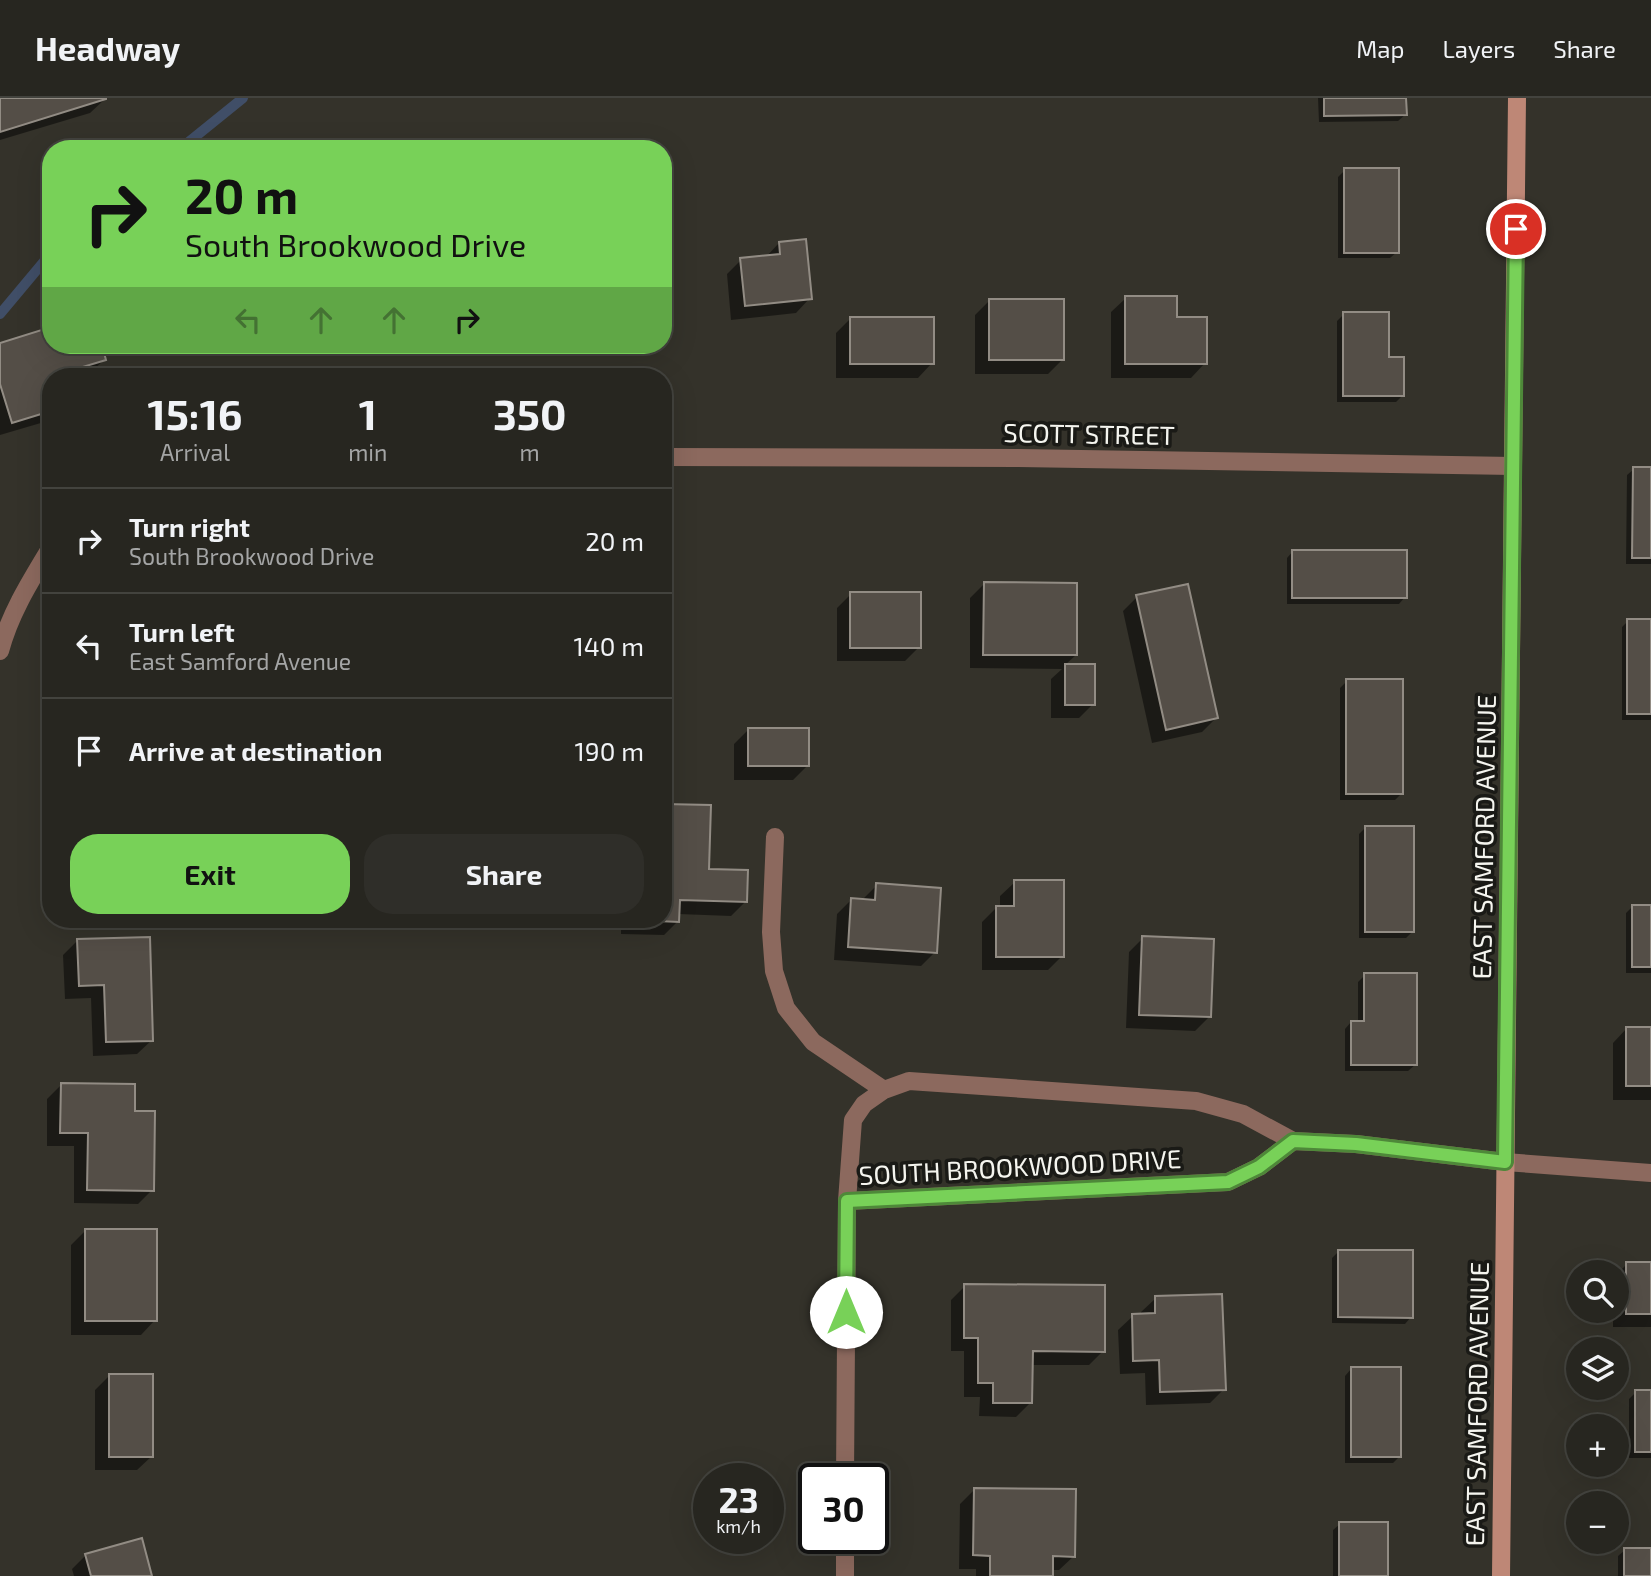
<!DOCTYPE html>
<html lang="en">
<head>
<meta charset="utf-8">
<style>
	body { margin:0; font-family:"Exo 2",sans-serif; background:#2f2e29; color:#f1f3f6; height:100vh; display:flex; flex-direction:column; font-size:26px; white-space:nowrap }
	* { box-sizing:border-box; margin:0 }
	p { font-size:23px; color:#a4a5a5 }
	.icon { flex:none; width:38px; height:38px; fill:none; stroke:currentColor; stroke-width:2; stroke-linecap:round; stroke-linejoin:round }
	.map { position:relative; flex:1; overflow:hidden }
	.sheet { position:absolute; left:42px; top:270px; width:630px; height:560px; display:flex; flex-direction:column; background:#272620; border-radius:28px; box-shadow:0 7px 28px #0002,0 0 0 2px #43433e }
	.sheet>* { flex:none }
	.guide { position:absolute; left:42px; top:42px; width:630px; height:214px; border-radius:28px; box-shadow:0 7px 28px #0002,0 0 0 2px #43433e; background:#78d158; color:#111; overflow:hidden }
	.fabs { position:absolute; left:1566px; top:1162px; display:grid; gap:14px }
	.fabs a { display:grid; place-items:center; width:63px; height:63px; border-radius:50%; background:#272620; box-shadow:0 7px 28px #0002,0 0 0 2px #43433e; font-size:35px }
	.speed { position:absolute; left:693px; top:1365px; display:flex; gap:14px; font-size:35px; font-weight:700; text-align:center }
	.speed>* { display:grid; place-content:center; width:91px; height:91px; border-radius:50%; background:#272620; box-shadow:0 7px 28px #0002,0 0 0 2px #43433e; line-height:1 }
	.speed small { font-size:18px; font-weight:400 }
	.speed .limit { border:4px solid #111; border-radius:10px; background:#fff; color:#111 }
	.pin { position:absolute; display:grid; place-items:center; width:60px; height:60px; color:#fff; margin:-30px; border:4px solid #fff; border-radius:50%; box-shadow:0 2px 7px #0007 }
	.me { position:absolute; width:77px; margin:-38px; rotate:0deg; stroke-linejoin:round; filter:drop-shadow(0 0 5px #0008) }
	.turn { display:flex; align-items:center; gap:24px; height:147px; padding:0 28px; font-size:32px }
	.turn .icon { width:91px; height:91px; stroke-width:2.5 }
	.turn b { display:block; font-size:49px; line-height:60px }
	.lanes { display:flex; align-items:center; height:66px; padding:0 28px; background:#0003; justify-content:center; gap:35px; direction:ltr }
	.lanes .off { opacity:.35 }
	.eta { display:flex; justify-content:space-evenly; align-items:center; height:119px; text-align:center }
	.eta b { font-size:42px; font-weight:700; line-height:49px }
	.button { display:flex; gap:14px; margin-top:auto; padding:14px 28px }
	.button a { flex:1; height:80px; border-radius:28px; background:#78d158; color:#111; font-size:28px; font-weight:700; line-height:80px; text-align:center }
	.button a+a { background:#2f2e29; color:#f1f3f6 }
	ul { padding:0; list-style:none }
	li { display:flex; align-items:center; gap:21px; height:105px; padding:0 28px; border-top:2px solid #43433e }
	li div { flex:1 }
	li b { display:block; font-size:26px }
	li em { font-style:normal }
	header { display:flex; align-items:center; gap:42px; box-sizing:border-box; height:98px; padding:0 35px; background:#272620; border-bottom:2px solid #43433e }
	header strong { font-size:33px }
	nav { display:flex; gap:38px; margin-inline-start:auto; font-size:24px }
	.map>svg:first-child { display:block }
</style>
</head>
<body>
<header>
<strong>Headway</strong>
<nav><a>Map</a><a>Layers</a><a>Share</a></nav>
</header>
<div class="map">
<svg width="1651" height="1478" viewBox="0 0 1651 1478">
	<rect width="100%" height="100%" fill="#34322a"/>
	<path fill="#0007" d="M0 0H104L105 1 90 15 0 42Z
		M1318 0H1405V17L1398 23 1319 24Z
		M1345 72 1397 154 1390 160H1338V79Z
		M779 145 810 200 796 215 731 222 727 176 741 162 765 160Z
		M1126 200 1175 221 1205 265 1191 280H1111V214Z
		M990 202 1062 262 1048 276H975V217Z
		M1344 216 1387 261 1403 297 1396 304H1337V223Z
		M850 221 932 265 918 280H836V235Z
		M0 246 100 247 105 261 90 275 81 278H51V322L0 337Z
		M1634 371H1651V466H1626L1627 377Z
		M1293 453 1405 499 1399 506H1287V460Z
		M984 486 1076 557 1065 567 1093 606 1079 620H1051V581L1062 571 970 570V500Z
		M851 496 919 549 905 563H837V510Z
		M1137 499 1216 620 1202 634 1152 645 1123 513Z
		M1628 523H1651V622H1622V529Z
		M1347 583 1402 695 1395 702H1340V590Z
		M748 632 807 668 793 682H734V646Z
		M665 707 707 772 745 804 731 818 678 816V823L664 837 621 836V821H663Z
		M1366 729 1412 834 1406 840H1359V736Z
		M1015 784 1062 858 1048 872H982V824L997 809H1000V798Z
		M877 787 935 854 921 868 834 862 837 816 851 802 863 801Z
		M1633 808H1651V875H1626V815Z
		M1143 840 1210 918 1195 933 1126 930 1129 854Z
		M77 843 152 942 137 956 93 958 91 900 65 901 63 857Z
		M1365 877 1415 967 1408 973H1345V931L1351 924H1358V884Z
		M1627 930H1651V1002H1613V945Z
		M61 987 134 1015 152 1092 138 1106 74 1105V1048H47V1001Z
		M85 1133 155 1222 141 1237H71V1147Z
		M1339 1153 1411 1219 1405 1226 1332 1225V1160Z
		M1627 1166H1651V1229H1613V1213H1617V1176Z
		M965 1188 1103 1253 1089 1267H1031L1030 1305 1016 1319 979 1318 980 1299H964V1253H951V1202Z
		M1156 1200 1224 1291 1210 1305 1146 1307 1145 1275 1120 1276 1118 1232 1133 1218 1141 1217V1214Z
		M1351 1271 1400 1358 1393 1365H1345V1278Z
		M109 1278 152 1358 137 1372H95V1292Z
		M1636 1294H1651V1360H1629V1301Z
		M975 1391 1074 1458 1059 1472H1051V1478H976V1471H959L960 1406Z
		M1340 1426 1386 1478H1333V1432Z
		M1625 1452H1651V1478H1618V1458Z
		M86 1457 151 1478H74L72 1471Z"/>
	<g fill="none" stroke-linecap="round" stroke-linejoin="round">
		<path stroke="#404e67" stroke-width="10" d="M180 51 243 0
			M0 216 51 155"/>
	</g>
	<path fill="#544e47" stroke="#928c84" stroke-width="2" d="M0 0H106V1L0 34Z
		M1324 0H1406L1407 17 1324 18Z
		M1344 70H1399V155H1344Z
		M806 141 812 201 745 208 740 160 780 156 779 144Z
		M663 152H671V218H663Z
		M1125 198H1177V219H1207V266H1125Z
		M989 201H1064V262H989Z
		M1343 214H1389V259H1404V298H1343Z
		M850 219H934V266H850Z
		M51 229V247H102L106 262 59 276 60 278H51V313L12 325 0 286V245Z
		M1633 369H1651V460H1632Z
		M1292 452H1407V500H1292Z
		M984 484 1077 485V557H983Z
		M1188 486 1218 620 1166 632 1136 497Z
		M850 494H921V550H850Z
		M1627 521H1651V616H1627Z
		M1065 566H1095V607H1065Z
		M1346 581H1403V696H1346Z
		M748 630H809V668H748Z
		M664 706 711 707 709 771 748 772 747 804 680 802 679 824 634 822 663 821Z
		M1365 728H1414V834H1365Z
		M1014 782H1064V859H996V808H1014Z
		M876 785 941 790 937 855 848 849 851 800 875 802Z
		M1632 807H1651V869H1632Z
		M1142 838 1214 841 1211 919 1139 917Z
		M150 839 153 943 106 944 104 887 79 888 77 841Z
		M1364 875H1417V967H1351V923H1364Z
		M1626 929H1651V988H1626Z
		M61 985 135 986V1013H155L154 1093 87 1092 88 1035H60Z
		M85 1131H157V1223H85Z
		M1338 1152H1413V1220L1338 1219Z
		M1626 1164H1651V1216H1626Z
		M964 1186 1105 1187V1254L1033 1253 1032 1305H993V1285H978V1240H964Z
		M1222 1196 1226 1292 1160 1294 1159 1262 1133 1263 1132 1216 1155 1215V1198Z
		M1351 1269H1401V1359H1351Z
		M109 1276H153V1359H109Z
		M1635 1292H1651V1354H1635Z
		M974 1390 1076 1391 1075 1459 1053 1458V1478H990V1458L973 1457Z
		M1339 1424H1388V1478H1339Z
		M142 1440 152 1478H91L85 1456Z
		M1624 1450H1651V1478H1624Z"/>
	<g fill="none" stroke-linecap="round" stroke-linejoin="round">
		<path stroke="#8c695e" stroke-width="18" d="M663 359 1018 360 1513 368
			M0 553C10 515 31 482 51 449
			M775 739 771 834 774 873 786 910 813 944 884 992
			M847 1103 1228 1084 1259 1069 1293 1043
			M845 1381 847 1103 853 1022 864 1006 884 992 909 983 1196 1003 1243 1016 1293 1043 1356 1046 1505 1064 1651 1075
			M845 1478V1440"/>
		<path stroke="#be8776" stroke-width="18" d="M1501 1478 1517 0"/>
	</g>
	<g fill="none" stroke-linecap="round" stroke-linejoin="round">
		<defs>
			<path id="route" d="M846 1214 847 1103 1228 1084 1259 1069 1293 1043 1356 1046 1505 1064 1516 131"/>
		</defs>
		<use href="#route" stroke="#4e8839" stroke-width="18"/>
		<use href="#route" stroke="#78d158" stroke-width="12"/>
	</g>
	<g text-anchor="middle" dominant-baseline="central" stroke-width="7" stroke-linejoin="round" paint-order="stroke">
		<g font-size="26" fill="#f5f5ef" stroke="#1a1a16">
			<text transform="translate(1089 335) rotate(1)">SCOTT STREET</text>
			<text transform="translate(1483 739) rotate(-89)">EAST SAMFORD AVENUE</text>
			<text transform="translate(1020 1068) rotate(-3)">SOUTH BROOKWOOD DRIVE</text>
			<text transform="translate(1476 1306) rotate(-89)">EAST SAMFORD AVENUE</text>
		</g>
	</g>
</svg>
<div class="fabs">
<a><svg class="icon" aria-label="search" viewBox="0 0 24 24"><circle cx="10" cy="10" r="6"/><path d="M15 15l6 6"/></svg></a>
<a><svg class="icon" aria-label="layers" viewBox="0 0 24 24"><path d="M12 4l9 5-9 5-9-5zM3 14l9 5 9-5"/></svg></a>
<a>+</a>
<a>−</a>
</div>
<div class="speed"><div>23<small>km/h</small></div><div class="limit">30</div></div>
<div class="pin" style="left:1516px;top:131px;background:#d93025"><svg class="icon" aria-label="arrive" viewBox="0 0 24 24"><path d="M6 21V4h12l-3 4 3 4H6"/></svg></div>
<svg class="me" style="left:846px;top:1214px" viewBox="-20 -20 40 40"><circle r="19" fill="#fff"/><path d="M0-13L10 11 0 6-10 11z" fill="#78d158"/></svg>
<div class="guide">
<div class="turn"><svg class="icon" aria-label="right" viewBox="0 0 24 24"><path d="M7 20v-9h11M14 6l5 5-5 5"/></svg><div><b>20 m</b>South Brookwood Drive</div></div>
<div class="lanes"><svg class="icon off" aria-label="left" viewBox="0 0 24 24"><path d="M17 20v-9H6M10 6l-5 5 5 5"/></svg><svg class="icon off" aria-label="ahead" viewBox="0 0 24 24"><path d="M12 20V5M6 11l6-6 6 6"/></svg><svg class="icon off" aria-label="ahead" viewBox="0 0 24 24"><path d="M12 20V5M6 11l6-6 6 6"/></svg><svg class="icon" aria-label="right" viewBox="0 0 24 24"><path d="M7 20v-9h11M14 6l5 5-5 5"/></svg></div>
</div>
<section class="sheet">
<div class="eta">
<div><b>15:16</b><p>Arrival</p></div>
<div><b>1</b><p>min</p></div>
<div><b>350</b><p>m</p></div>
</div>
<ul>
<li><svg class="icon" aria-label="right" viewBox="0 0 24 24"><path d="M7 20v-9h11M14 6l5 5-5 5"/></svg><div><b>Turn right</b><p>South Brookwood Drive</p></div><em>20 m</em></li>
<li><svg class="icon" aria-label="left" viewBox="0 0 24 24"><path d="M17 20v-9H6M10 6l-5 5 5 5"/></svg><div><b>Turn left</b><p>East Samford Avenue</p></div><em>140 m</em></li>
<li><svg class="icon" aria-label="arrive" viewBox="0 0 24 24"><path d="M6 21V4h12l-3 4 3 4H6"/></svg><div><b>Arrive at destination</b></div><em>190 m</em></li>
</ul>
<div class="button"><a>Exit</a><a>Share</a></div>
</section>
</div>
</body>
</html>
